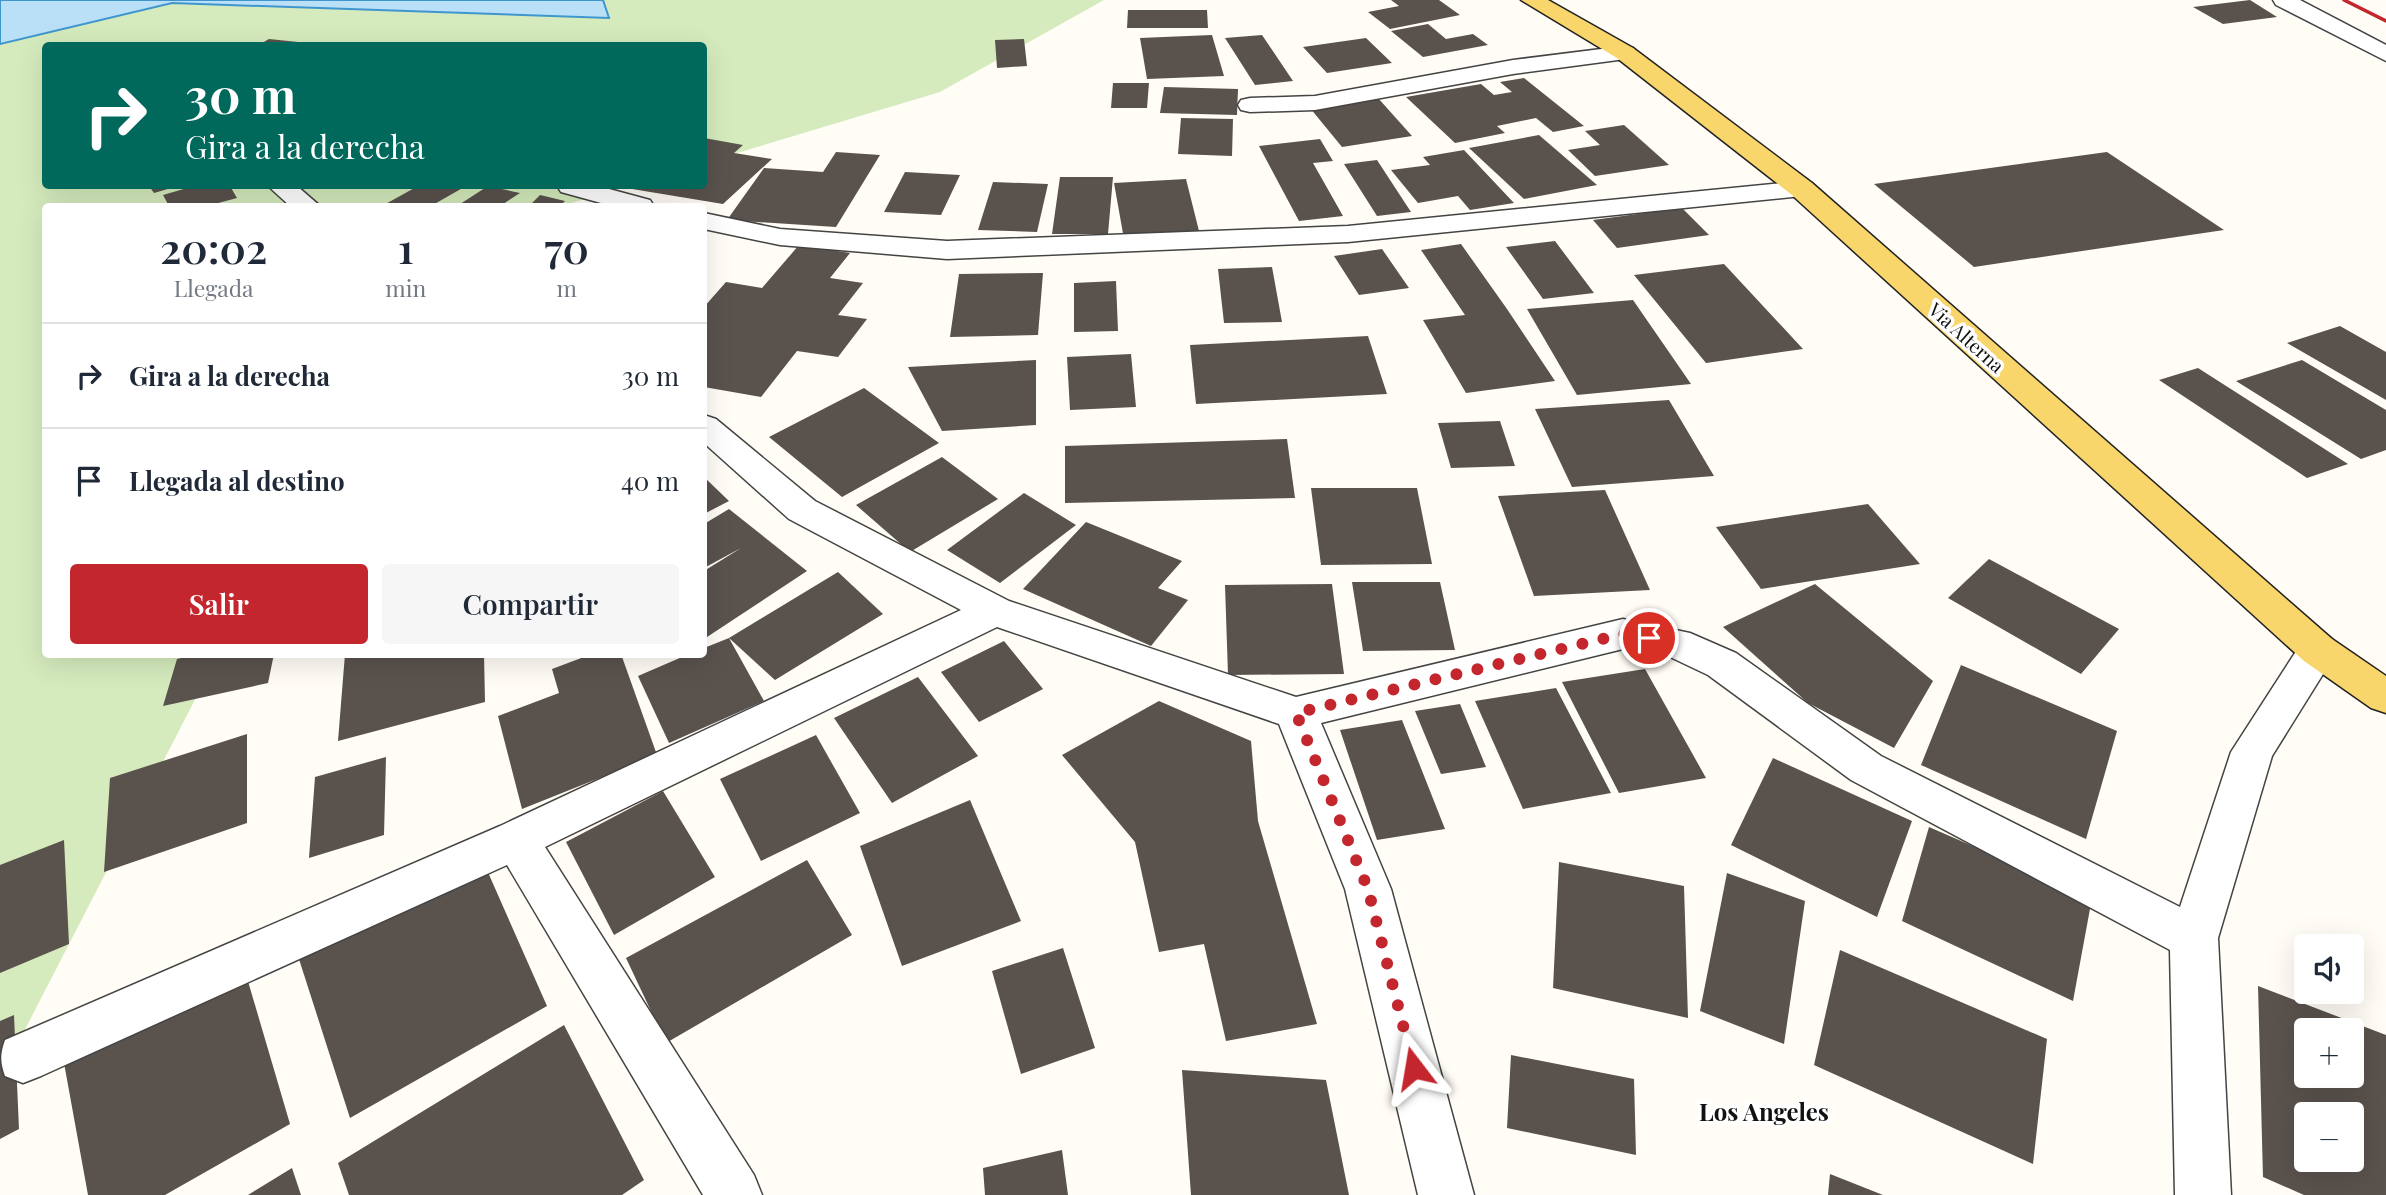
<!DOCTYPE html>
<html lang="es">
<head>
<meta charset="utf-8">
<style>
	body { margin:0; font-family:"Playfair Display",serif; background:#f6f6f7; color:#1f2937; height:100vh; display:flex; flex-direction:column; font-size:26px; white-space:nowrap }
	* { box-sizing:border-box; margin:0 }
	p { font-size:23px; color:#747a83 }
	.icon { flex:none; width:38px; height:38px; fill:none; stroke:currentColor; stroke-width:2; stroke-linecap:round; stroke-linejoin:round }
	.map { position:relative; flex:1; overflow:hidden }
	.sheet { position:absolute; left:42px; top:203px; width:665px; height:455px; display:flex; flex-direction:column; background:#fff; border-radius:7px; box-shadow:0 7px 28px #0002 }
	.sheet>* { flex:none }
	.top-card { position:absolute; left:42px; top:42px; width:665px; height:147px; border-radius:7px; box-shadow:0 7px 28px #0002; background:#00695c; color:#fff; overflow:hidden }
	.tools { position:absolute; left:2294px; top:934px; display:grid; gap:14px }
	.tools a { display:grid; place-items:center; width:70px; height:70px; border-radius:7px; background:#fff; box-shadow:0 7px 28px #0002; font-size:35px }
	.pin { position:absolute; display:grid; place-items:center; width:60px; height:60px; color:#fff; margin:-30px; border:4px solid #fff; border-radius:50%; box-shadow:0 2px 7px #0007 }
	.me { position:absolute; width:77px; margin:-38px; rotate:346deg; stroke-linejoin:round; filter:drop-shadow(0 0 5px #0008) }
	.turn { display:flex; align-items:center; gap:24px; height:147px; padding:0 28px; font-size:32px }
	.turn .icon { width:91px; height:91px; stroke-width:2.5 }
	.turn b { display:block; font-size:49px; line-height:60px }
	.eta { display:flex; justify-content:space-evenly; align-items:center; height:119px; text-align:center }
	.eta b { font-size:42px; font-weight:600; line-height:49px }
	.action { display:flex; gap:14px; margin-top:auto; padding:14px 28px }
	.action a { flex:1; height:80px; border-radius:7px; background:#c4262e; color:#fff; font-size:28px; font-weight:600; line-height:80px; text-align:center }
	.action a+a { background:#f6f6f7; color:#1f2937 }
	ul { padding:0; list-style:none }
	li { display:flex; align-items:center; gap:21px; height:105px; padding:0 28px; border-top:2px solid #e0e1e3 }
	li div { flex:1 }
	li b { display:block; font-size:26px }
	li em { font-style:normal }
	.map>svg:first-child { display:block }
</style>
</head>
<body>
<div class="map">
<svg width="2386" height="1195" viewBox="0 0 2386 1195">
	<rect width="100%" height="100%" fill="#fffdf5"/>
	<path fill="#d5ebbd" d="M603 0H1104L940 92 704 163V46H46V186H630L561 206H46V654L218 655 0 1078V44L172 3 608 18Z"/>
	<path fill="#b9e0f7" stroke="#3f96cf" stroke-width="2" d="M0 0H603L609 18 172 3 0 44Z"/>
	<path fill="#5a524d" fill-rule="evenodd" d="M1391 0H1439L1460 15 1390 29 1368 12 1399 6Z
		M2250 0 2277 17 2223 24 2193 7Z
		M1128 10H1207L1208 28H1127Z
		M1428 24 1446 39 1473 34 1488 45 1423 57 1391 31Z
		M1212 35 1224 76 1147 79 1140 38Z
		M1262 35 1293 81 1255 85 1225 38Z
		M1366 38 1392 63 1327 73 1303 47Z
		M269 39 298 42 292 46H257Z
		M1024 39 1027 66 997 68 995 40Z
		M1524 78 1584 126 1553 132 1536 118 1497 126 1505 133 1455 143 1406 97 1481 84 1494 95 1512 92 1500 82Z
		M1113 83H1149L1147 108H1111Z
		M1164 87 1238 89 1237 115 1160 113Z
		M1378 98 1412 136 1342 147 1310 108Z
		M1181 118 1233 119 1232 156 1178 154Z
		M1624 125 1669 165 1595 176 1568 150 1600 145 1585 131Z
		M1539 135 1597 185 1524 199 1469 148Z
		M704 138 743 145 734 153 772 159 723 204 620 187 704 186Z
		M1320 139 1333 161 1313 163 1343 216 1299 221 1259 146Z
		M1464 150 1514 203 1470 210 1458 196 1418 203 1391 170 1430 165 1423 157Z
		M836 152 880 155 836 227 727 220 764 168 823 172Z
		M2107 152 2224 230 1974 267 1874 184Z
		M1377 160 1411 212 1377 216 1344 164Z
		M905 172 960 175 941 215 884 212Z
		M1060 177H1113L1108 234H1052Z
		M1186 179 1200 235 1124 239 1114 183Z
		M993 182 1048 184 1037 232 978 230Z
		M149 186H178L154 193Z
		M194 186H230L237 198 207 206H169L163 195Z
		M418 186H466L431 206H382Z
		M488 186 520 193 500 206H457Z
		M540 195 565 201 560 206H529Z
		M1682 208 1709 235 1617 248 1593 220Z
		M1555 241 1594 293 1543 299 1506 247Z
		M1461 244 1507 309 1555 381 1466 393 1423 320 1465 315 1421 250Z
		M799 245 850 253 830 278 863 283 838 315 867 319 838 357 797 351 761 397 704 387V307L726 282 762 288Z
		M1382 249 1409 288 1359 295 1334 256Z
		M1724 264 1803 349 1706 363 1634 275Z
		M1272 267 1282 322 1224 323 1218 269Z
		M1043 273 1038 335 950 337 959 274Z
		M1116 281 1118 331 1074 332V283Z
		M1633 300 1691 384 1577 395 1527 309Z
		M2340 326 2386 352V400L2287 343Z
		M1368 336 1387 394 1196 404 1190 345Z
		M1131 354 1136 407 1070 410 1067 357Z
		M1036 360V425L942 431 908 367Z
		M2302 360 2386 410V450L2361 459 2236 381Z
		M2198 368 2348 464 2307 478 2159 380Z
		M864 388 939 443 842 497 769 437Z
		M1669 400 1714 476 1572 487 1535 409Z
		M1500 421 1515 466 1451 468 1438 423Z
		M1287 439 1295 498 1065 503V446Z
		M942 457 998 499 910 552 856 505Z
		M704 477 729 501 704 514Z
		M1311 488H1417L1432 564 1321 565Z
		M1605 490 1650 590 1534 596 1498 496Z
		M1024 493 1076 525 1000 583 947 550Z
		M1868 504 1920 564 1761 589 1716 527Z
		M729 509 807 571 704 639V571L741 548 704 568V524Z
		M1086 522 1182 561 1158 588 1188 600 1151 646 1023 589Z
		M1989 559 2119 629 2081 674 1948 598Z
		M838 572 883 614 775 680 729 638Z
		M1352 582H1440L1455 650 1363 651Z
		M1332 584 1344 674 1228 675 1225 585Z
		M1815 584 1933 681 1894 748 1808 703 1723 627Z
		M729 638 764 701 669 743 638 676 689 654H704V648Z
		M1004 641 1043 689 979 722 941 672Z
		M196 654H274L268 683 163 706 177 659Z
		M345 654H484L485 702 338 741Z
		M592 654H621L657 755 522 809 498 716 559 693 552 669Z
		M1961 665 2117 731 2086 839 1921 765Z
		M1645 669 1706 778 1619 793 1562 682Z
		M918 677 978 756 892 803 834 718Z
		M1556 688 1611 793 1523 809 1475 701Z
		M1159 701 1251 741 1258 821 1317 1024 1226 1041 1204 944 1159 952 1135 842 1062 755Z
		M1460 704 1486 767 1441 774 1415 711Z
		M1402 720 1445 829 1377 840 1340 730Z
		M247 734V823L104 872 110 778Z
		M816 735 860 813 761 861 720 779Z
		M386 757 384 835 309 858 315 777Z
		M1773 758 1912 821 1877 917 1731 845Z
		M663 791 715 877 614 935 566 842Z
		M970 800 1021 921 902 966 860 846Z
		M1929 827 2092 898 2073 1001 1902 921Z
		M64 840 69 944 0 973V865Z
		M807 860 852 935 666 1043 626 958Z
		M483 861 547 1006 350 1118 298 956Z
		M1559 862 1684 886 1688 1018 1553 988Z
		M1727 873 1805 901 1784 1044 1700 1011Z
		M1063 948 1095 1048 1021 1074 992 971Z
		M1840 950 2047 1039 2033 1164 1814 1065Z
		M245 971 290 1124 165 1195H88L64 1063Z
		M2258 986 2386 1035V1195H2304L2263 1177ZM2306 1031H2352V1076H2306ZM2306 1115H2352V1160H2306Z
		M14 1015 19 1129 0 1139V1021Z
		M564 1025 644 1180 622 1195H349L338 1163Z
		M1511 1055 1634 1079 1636 1155 1507 1128Z
		M1182 1070 1326 1080 1349 1195H1191Z
		M1062 1150 1068 1195H985L983 1168Z
		M292 1168 301 1195H248Z
		M1830 1174 1883 1195H1828Z"/>
	<g fill="none" stroke-linecap="round" stroke-linejoin="round">
		<defs>
			<path id="minor" d="M2273 0H2300L2386 45V61L2276 5Z
				M1625 46 1633 48 1637 53 1633 58 1513 74 1315 110 1250 112 1241 110 1238 105 1241 100 1250 98 1315 96 1513 60Z
				M1802 181 1812 183 1815 189 1812 195 1348 242 947 259 780 245 704 229V213L780 229 947 241 1348 226Z
				M268 186H297L320 206H290Z
				M557 186H598L650 200 654 206H612L561 192Z
				M704 415 716 419 815 501 1009 601 1296 697 1623 619 1690 633 1736 653 1881 756 2180 907 2231 752 2304 639 2318 635 2332 639 2338 650 2272 756 2218 938 2231 1195H2175L2170 950 1851 780 1708 675 1668 656 1623 649 1321 723 1391 889 1474 1195H1418L1345 889 1279 724 997 627 545 847 754 1175 762 1195H703L507 865 41 1076 23 1083 5 1076C0 1062 0 1054 5 1040L500 826 961 610 789 519 704 443Z"/>
			<path id="major" d="M1521 0H1548L1633 48 1812 183 2332 639 2386 676V713L2371 708 2304 661 1792 195 1617 58Z"/>
		</defs>
		<use href="#minor" stroke="#444" stroke-width="3"/>
		<use href="#major" stroke="#222" stroke-width="3"/>
		<use href="#minor" fill="#fff" fill-rule="evenodd"/>
		<use href="#major" fill="#f9d66b" fill-rule="evenodd"/>
		<path stroke="#c4262e" stroke-width="3.5" d="M2344 0 2386 21"/>
	</g>
	<g fill="none" stroke-linecap="round" stroke-linejoin="round">
		<path stroke="#c4262e" stroke-width="12" stroke-dasharray="0 21.6" d="M1414 1068 1368 889 1296 713 1623 634 1649 638"/>
	</g>
	<g text-anchor="middle" dominant-baseline="central" stroke-width="7" stroke-linejoin="round" paint-order="stroke">
		<g font-size="19" fill="#111" stroke="#fff">
			<text transform="translate(1967 337) rotate(42)">Via Alterna</text>
		</g>
		<g font-size="24" font-weight="bold" fill="#111" stroke="#fff">
			<text x="1764" y="1111">Los Angeles</text>
		</g>
	</g>
</svg>
<div class="tools">
<a><svg class="icon" aria-label="sound" viewBox="0 0 24 24"><path d="M4 9h4l5-4v14l-5-4H4zM17 9q2 3 0 6"/></svg></a>
<a>+</a>
<a>−</a>
</div>
<div class="pin" style="left:1649px;top:638px;background:#d93025"><svg class="icon" aria-label="arrive" viewBox="0 0 24 24"><path d="M6 21V4h12l-3 4 3 4H6"/></svg></div>
<svg class="me" style="left:1414px;top:1068px" viewBox="-20 -20 40 40"><path d="M0-17L14 15 0 8-14 15z" fill="#c4262e" stroke="#fff" stroke-width="4"/></svg>
<div class="top-card">
<div class="turn"><svg class="icon" aria-label="right" viewBox="0 0 24 24"><path d="M7 20v-9h11M14 6l5 5-5 5"/></svg><div><b>30 m</b>Gira a la derecha</div></div>
</div>
<section class="sheet">
<div class="eta">
<div><b>20:02</b><p>Llegada</p></div>
<div><b>1</b><p>min</p></div>
<div><b>70</b><p>m</p></div>
</div>
<ul>
<li><svg class="icon" aria-label="right" viewBox="0 0 24 24"><path d="M7 20v-9h11M14 6l5 5-5 5"/></svg><div><b>Gira a la derecha</b></div><em>30 m</em></li>
<li><svg class="icon" aria-label="arrive" viewBox="0 0 24 24"><path d="M6 21V4h12l-3 4 3 4H6"/></svg><div><b>Llegada al destino</b></div><em>40 m</em></li>
</ul>
<div class="action"><a>Salir</a><a>Compartir</a></div>
</section>
</div>
</body>
</html>
